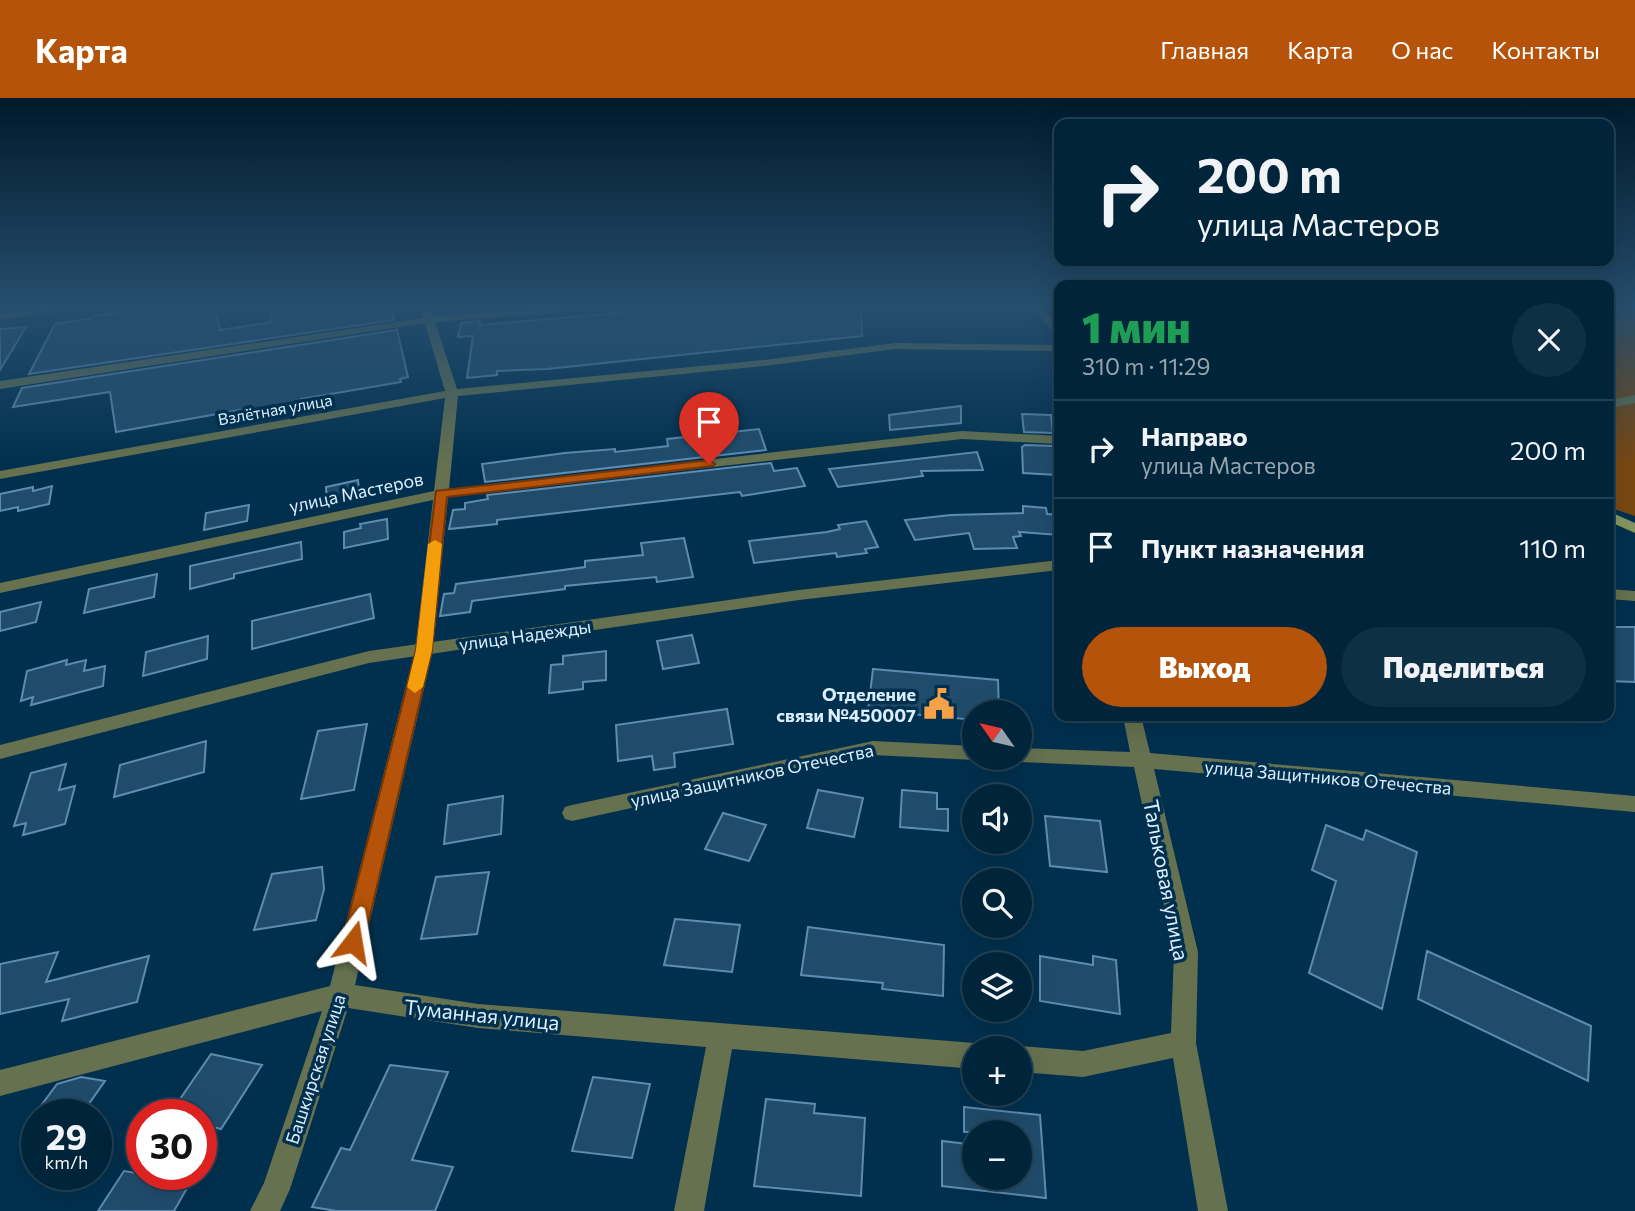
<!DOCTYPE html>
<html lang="ru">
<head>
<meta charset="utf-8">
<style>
	body { margin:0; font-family:Commissioner,sans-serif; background:#0e3045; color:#f1f3f6; height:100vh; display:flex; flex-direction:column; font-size:26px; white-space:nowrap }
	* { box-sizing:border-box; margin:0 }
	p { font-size:23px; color:#95a4af }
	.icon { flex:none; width:38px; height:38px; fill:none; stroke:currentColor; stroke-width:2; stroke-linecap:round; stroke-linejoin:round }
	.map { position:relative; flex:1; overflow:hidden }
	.sheet { position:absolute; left:1054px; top:182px; width:560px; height:441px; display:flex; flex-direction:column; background:#00243a; border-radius:14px; box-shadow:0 7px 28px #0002,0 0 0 2px #224154 }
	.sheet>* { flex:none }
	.guide { position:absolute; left:1054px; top:21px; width:560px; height:147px; border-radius:14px; box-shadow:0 7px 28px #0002,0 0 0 2px #224154; background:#00243a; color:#f1f3f6; overflow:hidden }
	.needle { width:46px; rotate:304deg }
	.fabs { position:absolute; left:962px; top:602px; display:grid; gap:14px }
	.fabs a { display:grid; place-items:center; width:70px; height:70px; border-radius:50%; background:#00243a; box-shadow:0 7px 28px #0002,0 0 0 2px #224154; font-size:35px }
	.speed { position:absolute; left:21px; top:1001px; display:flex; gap:14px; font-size:35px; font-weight:700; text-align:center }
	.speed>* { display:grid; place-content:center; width:91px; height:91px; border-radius:50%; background:#00243a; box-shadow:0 7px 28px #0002,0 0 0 2px #224154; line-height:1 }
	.speed small { font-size:18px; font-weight:400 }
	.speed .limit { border:10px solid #d22; background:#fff; color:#111 }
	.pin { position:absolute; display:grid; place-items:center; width:60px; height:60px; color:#fff; margin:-72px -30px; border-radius:50% 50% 50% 0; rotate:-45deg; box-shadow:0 0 7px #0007 }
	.pin .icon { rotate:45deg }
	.me { position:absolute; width:77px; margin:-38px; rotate:14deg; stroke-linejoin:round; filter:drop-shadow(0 0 5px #0008) }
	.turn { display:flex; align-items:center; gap:24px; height:147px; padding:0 28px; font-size:32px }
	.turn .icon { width:91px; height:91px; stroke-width:2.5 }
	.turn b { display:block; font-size:49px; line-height:60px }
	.round { display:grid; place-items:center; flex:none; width:74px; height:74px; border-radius:37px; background:#0e3045 }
	.headline { display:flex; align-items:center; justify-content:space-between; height:119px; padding:0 28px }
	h1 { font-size:42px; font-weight:800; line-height:52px; color:#1e9e55 }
	.cta { display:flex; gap:14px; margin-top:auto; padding:14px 28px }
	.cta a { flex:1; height:80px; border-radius:42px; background:#b45309; color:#fff; font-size:28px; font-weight:800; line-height:80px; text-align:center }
	.cta a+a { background:#0e3045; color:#f1f3f6 }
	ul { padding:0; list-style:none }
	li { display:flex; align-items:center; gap:21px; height:98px; padding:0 28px; border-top:2px solid #224154 }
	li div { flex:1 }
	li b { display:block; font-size:26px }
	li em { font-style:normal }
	header { display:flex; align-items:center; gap:42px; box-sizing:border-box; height:98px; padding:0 35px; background:#b45309; color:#fff }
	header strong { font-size:33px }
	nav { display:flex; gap:38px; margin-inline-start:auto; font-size:24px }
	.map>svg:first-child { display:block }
</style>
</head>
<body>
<header>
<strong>Карта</strong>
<nav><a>Главная</a><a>Карта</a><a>О нас</a><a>Контакты</a></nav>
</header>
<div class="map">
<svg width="1635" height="1113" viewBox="0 0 1635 1113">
	<rect width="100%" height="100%" fill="#00304e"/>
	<path fill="#794812" d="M1608 210H1635V418L1608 409Z"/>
	<path fill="#204c6c" stroke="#5e8baf" stroke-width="2" d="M155 210H215L220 232 272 224 270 210H391L394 222 29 276 55 226 92 220 93 218Z
		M676 210H861L862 238 547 271 497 273V277L467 280 473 238 458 239 461 225 480 223V227Z
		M26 229 0 272V231Z
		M397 232 408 279 400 281 401 284 301 301V304L262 310 263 313 241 317 240 312 116 334 110 294 13 309 22 290Z
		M961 308V325L890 332 889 317Z
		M1022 316 1051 317 1053 335 1024 334Z
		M759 331 766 352 485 384 482 366 565 355 615 351V354L668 348 667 341Z
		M1025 347 1054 348 1057 377 1023 375 1022 349Z
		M977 354 983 372 921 373 923 378 838 389 829 371Z
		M771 365 774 373 797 370 805 388 742 398 740 394 497 422V426L449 431 453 412 465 411V405L488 401 487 397Z
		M358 382 360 401 327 405 326 389Z
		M52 388 49 406 18 413V409L0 413V396L33 389V393Z
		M249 407 247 423 204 432 206 415Z
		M1023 408 1046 410 1047 416 1059 417V437L1019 434 1021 438 1013 439 1017 450 974 451 969 435 915 442 905 422 951 417 1023 415Z
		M387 421 388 441 344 450V434L361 430 360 426Z
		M866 423 878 449 865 451 867 455 837 459 836 455 754 465 749 443 827 434 840 431 838 427Z
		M684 440 693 479 657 484 656 479 565 488V491L472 503 470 514 440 518 444 496 454 495 456 486 585 469V463L643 457 641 445Z
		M301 444 302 461 234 476V480L190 491V468Z
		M157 476 154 499 84 515 89 491Z
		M370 496 374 520 252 551V523Z
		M41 504 36 524 0 533V514Z
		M1608 529H1635V584L1608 583Z
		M692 537 699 565 663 571 657 543Z
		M208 538 207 561 143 578 146 554Z
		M606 553V582L583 584V591L549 595 551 567 563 566V558Z
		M67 562 66 567 86 562 84 573 105 568 103 588 31 607 33 599 21 603 27 573Z
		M873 571 998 582 999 614H975V622L868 612Z
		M727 611 733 646 674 655 675 669 654 672 652 658 618 663 616 627Z
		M367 626 354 692 301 701 318 633Z
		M206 643 204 674 114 699 120 667Z
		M66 666 59 692 75 688 65 726 23 737 26 725 14 728 31 675Z
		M818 692 863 700 854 739 807 730Z
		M902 692 937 695V711H948V733L900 729Z
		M503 698 501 736 444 746 448 707Z
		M723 715 766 727 749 763 705 751Z
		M1045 718 1100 723 1107 774 1050 768Z
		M1326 727 1363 742 1366 732 1417 754 1382 911 1309 875 1336 783 1312 772Z
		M322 769 324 791 316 822 254 832 272 776Z
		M489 774 477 836 421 841 436 779Z
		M675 821 740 827 732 874 664 867Z
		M808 829 944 847 943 898 882 891 883 885 801 877Z
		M1427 853 1591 928 1588 983 1418 901Z
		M58 854 46 884 149 858 137 904 62 923 69 901 0 916V866Z
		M1040 858 1093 867V858L1116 862 1120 916 1040 903Z
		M211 956 262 967 221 1031 201 1026V1017H169Z
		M390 967 448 974 412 1062 453 1069 435 1113H337L312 1109 341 1050 350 1052Z
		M81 979 105 983 81 1017H34L57 986Z
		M593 979 650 986 632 1060 572 1053Z
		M766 1001 815 1006 814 1015 865 1020 861 1098 754 1088Z
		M964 1009 1040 1017 1046 1100 942 1088V1043L975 1047V1080H1020V1034H964Z
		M124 1073 142 1076 191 1083 174 1113H98Z"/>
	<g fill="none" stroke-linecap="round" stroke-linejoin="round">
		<path fill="#65714f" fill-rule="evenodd" d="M45 210H78L0 222V216Z
			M420 210H430L433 218 532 210H579L574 213 435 224 457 291 764 262 895 245 1059 247V253L895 251 764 268 458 298 449 391 962 333 1059 338V346L962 341 448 399 433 552 355 887 478 906 975 945 985 950H975V971L732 951 704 1113H674L706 949 478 930 348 910 290 1091 280 1113H250L264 1085 322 913 0 998V972L330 888 415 552 433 402 0 495V485L434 393 445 300 0 381V373L445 293 425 225 0 291V283L423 220Z
			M1032 210H1043L1059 230V240Z
			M1635 297V305L1608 310V302Z
			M1123 618H1141L1150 655 1635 698V714L1154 671 1198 854 1196 945 1228 1113H1198L1173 960 1083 979 1020 974V950H1014L1020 948 1083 953 1171 935 1174 854 1134 669 1020 664 1012 660H1020V650L1130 654Z
			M873 643 975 648V660H982L975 662 873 657 572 723 565 721 562 715 565 709 572 707Z"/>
		<path fill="#65714f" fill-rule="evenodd" d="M1059 462V472L799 502 369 565 0 661V647L369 553 799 492Z
			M1608 491 1635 493V503L1608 501Z"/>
		<path fill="#859760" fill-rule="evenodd" d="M1608 413 1635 425V435L1608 423Z"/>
	</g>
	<linearGradient id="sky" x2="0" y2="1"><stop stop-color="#001a2b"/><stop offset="0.57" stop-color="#264e6e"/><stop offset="1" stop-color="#264e6e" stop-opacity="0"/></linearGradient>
	<rect width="1635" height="366" fill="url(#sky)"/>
	<path fill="#b45309" stroke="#753606" stroke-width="2" d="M709 362 715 366 713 368 447 399 432 552 364 844 361 851 353 854 345 851 342 844 416 552 436 393Z"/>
	<path fill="#f59e0b" d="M435 442 442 446 432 552 423 589 415 595 407 589 416 552 428 446Z"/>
	<defs>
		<symbol id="civic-bare" viewBox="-9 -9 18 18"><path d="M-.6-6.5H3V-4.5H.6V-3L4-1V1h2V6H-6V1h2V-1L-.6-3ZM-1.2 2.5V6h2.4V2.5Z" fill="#f7a149" stroke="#00304e" stroke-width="2.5" paint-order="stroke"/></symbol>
	</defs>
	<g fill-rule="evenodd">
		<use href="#civic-bare" x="917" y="584" width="44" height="44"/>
	</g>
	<g text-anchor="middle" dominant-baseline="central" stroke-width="7" stroke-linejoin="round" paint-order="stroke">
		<g font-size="16" fill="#dbeefe" stroke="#00304e">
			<text transform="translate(275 311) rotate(-10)">Взлётная улица</text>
		</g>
		<g font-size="18" fill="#dbeefe" stroke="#00304e">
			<text transform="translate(356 394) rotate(-12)">улица Мастеров</text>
			<text transform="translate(525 537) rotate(-8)">улица Надежды</text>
			<text transform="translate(752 677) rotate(-12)">улица Защитников Отечества</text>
			<text transform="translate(1328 679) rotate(5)">улица Защитников Отечества</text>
			<text transform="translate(315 971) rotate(-72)">Башкирская улица</text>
		</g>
		<g font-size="18" font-weight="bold" fill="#dbeefe" stroke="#00304e" text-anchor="end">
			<text x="916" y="596">Отделение<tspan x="916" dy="21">связи №450007</tspan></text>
		</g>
		<g font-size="21" fill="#dbeefe" stroke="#00304e">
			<text transform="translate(1167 782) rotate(79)">Тальковая улица</text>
			<text transform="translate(482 916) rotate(6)">Туманная улица</text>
		</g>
	</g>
</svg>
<div class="fabs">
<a><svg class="needle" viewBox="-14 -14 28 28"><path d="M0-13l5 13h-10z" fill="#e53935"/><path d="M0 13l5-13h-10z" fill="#95a4af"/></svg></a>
<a><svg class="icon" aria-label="sound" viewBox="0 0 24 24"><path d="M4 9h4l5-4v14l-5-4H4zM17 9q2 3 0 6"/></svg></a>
<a><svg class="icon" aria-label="search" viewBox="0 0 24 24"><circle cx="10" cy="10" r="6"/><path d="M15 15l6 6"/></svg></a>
<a><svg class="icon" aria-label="layers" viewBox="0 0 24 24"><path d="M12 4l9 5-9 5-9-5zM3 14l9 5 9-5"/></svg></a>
<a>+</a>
<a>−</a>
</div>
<div class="speed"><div>29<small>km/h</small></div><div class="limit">30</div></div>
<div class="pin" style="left:709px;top:366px;background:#d93025"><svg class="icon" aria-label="arrive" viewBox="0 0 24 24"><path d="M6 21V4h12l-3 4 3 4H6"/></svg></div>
<svg class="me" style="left:353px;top:844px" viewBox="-20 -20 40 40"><path d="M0-17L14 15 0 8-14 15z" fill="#b45309" stroke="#fff" stroke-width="4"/></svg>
<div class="guide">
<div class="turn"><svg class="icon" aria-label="right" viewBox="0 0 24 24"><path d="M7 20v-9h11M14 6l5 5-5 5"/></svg><div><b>200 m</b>улица Мастеров</div></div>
</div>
<section class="sheet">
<div class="headline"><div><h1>1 мин</h1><p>310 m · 11:29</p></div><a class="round"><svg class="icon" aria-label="close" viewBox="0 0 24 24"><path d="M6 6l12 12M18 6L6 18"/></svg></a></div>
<ul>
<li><svg class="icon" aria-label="right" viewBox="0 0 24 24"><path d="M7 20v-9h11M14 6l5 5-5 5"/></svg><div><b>Направо</b><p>улица Мастеров</p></div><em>200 m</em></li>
<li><svg class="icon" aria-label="arrive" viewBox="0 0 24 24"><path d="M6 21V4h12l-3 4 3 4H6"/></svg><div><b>Пункт назначения</b></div><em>110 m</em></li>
</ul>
<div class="cta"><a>Выход</a><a>Поделиться</a></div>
</section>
</div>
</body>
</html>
